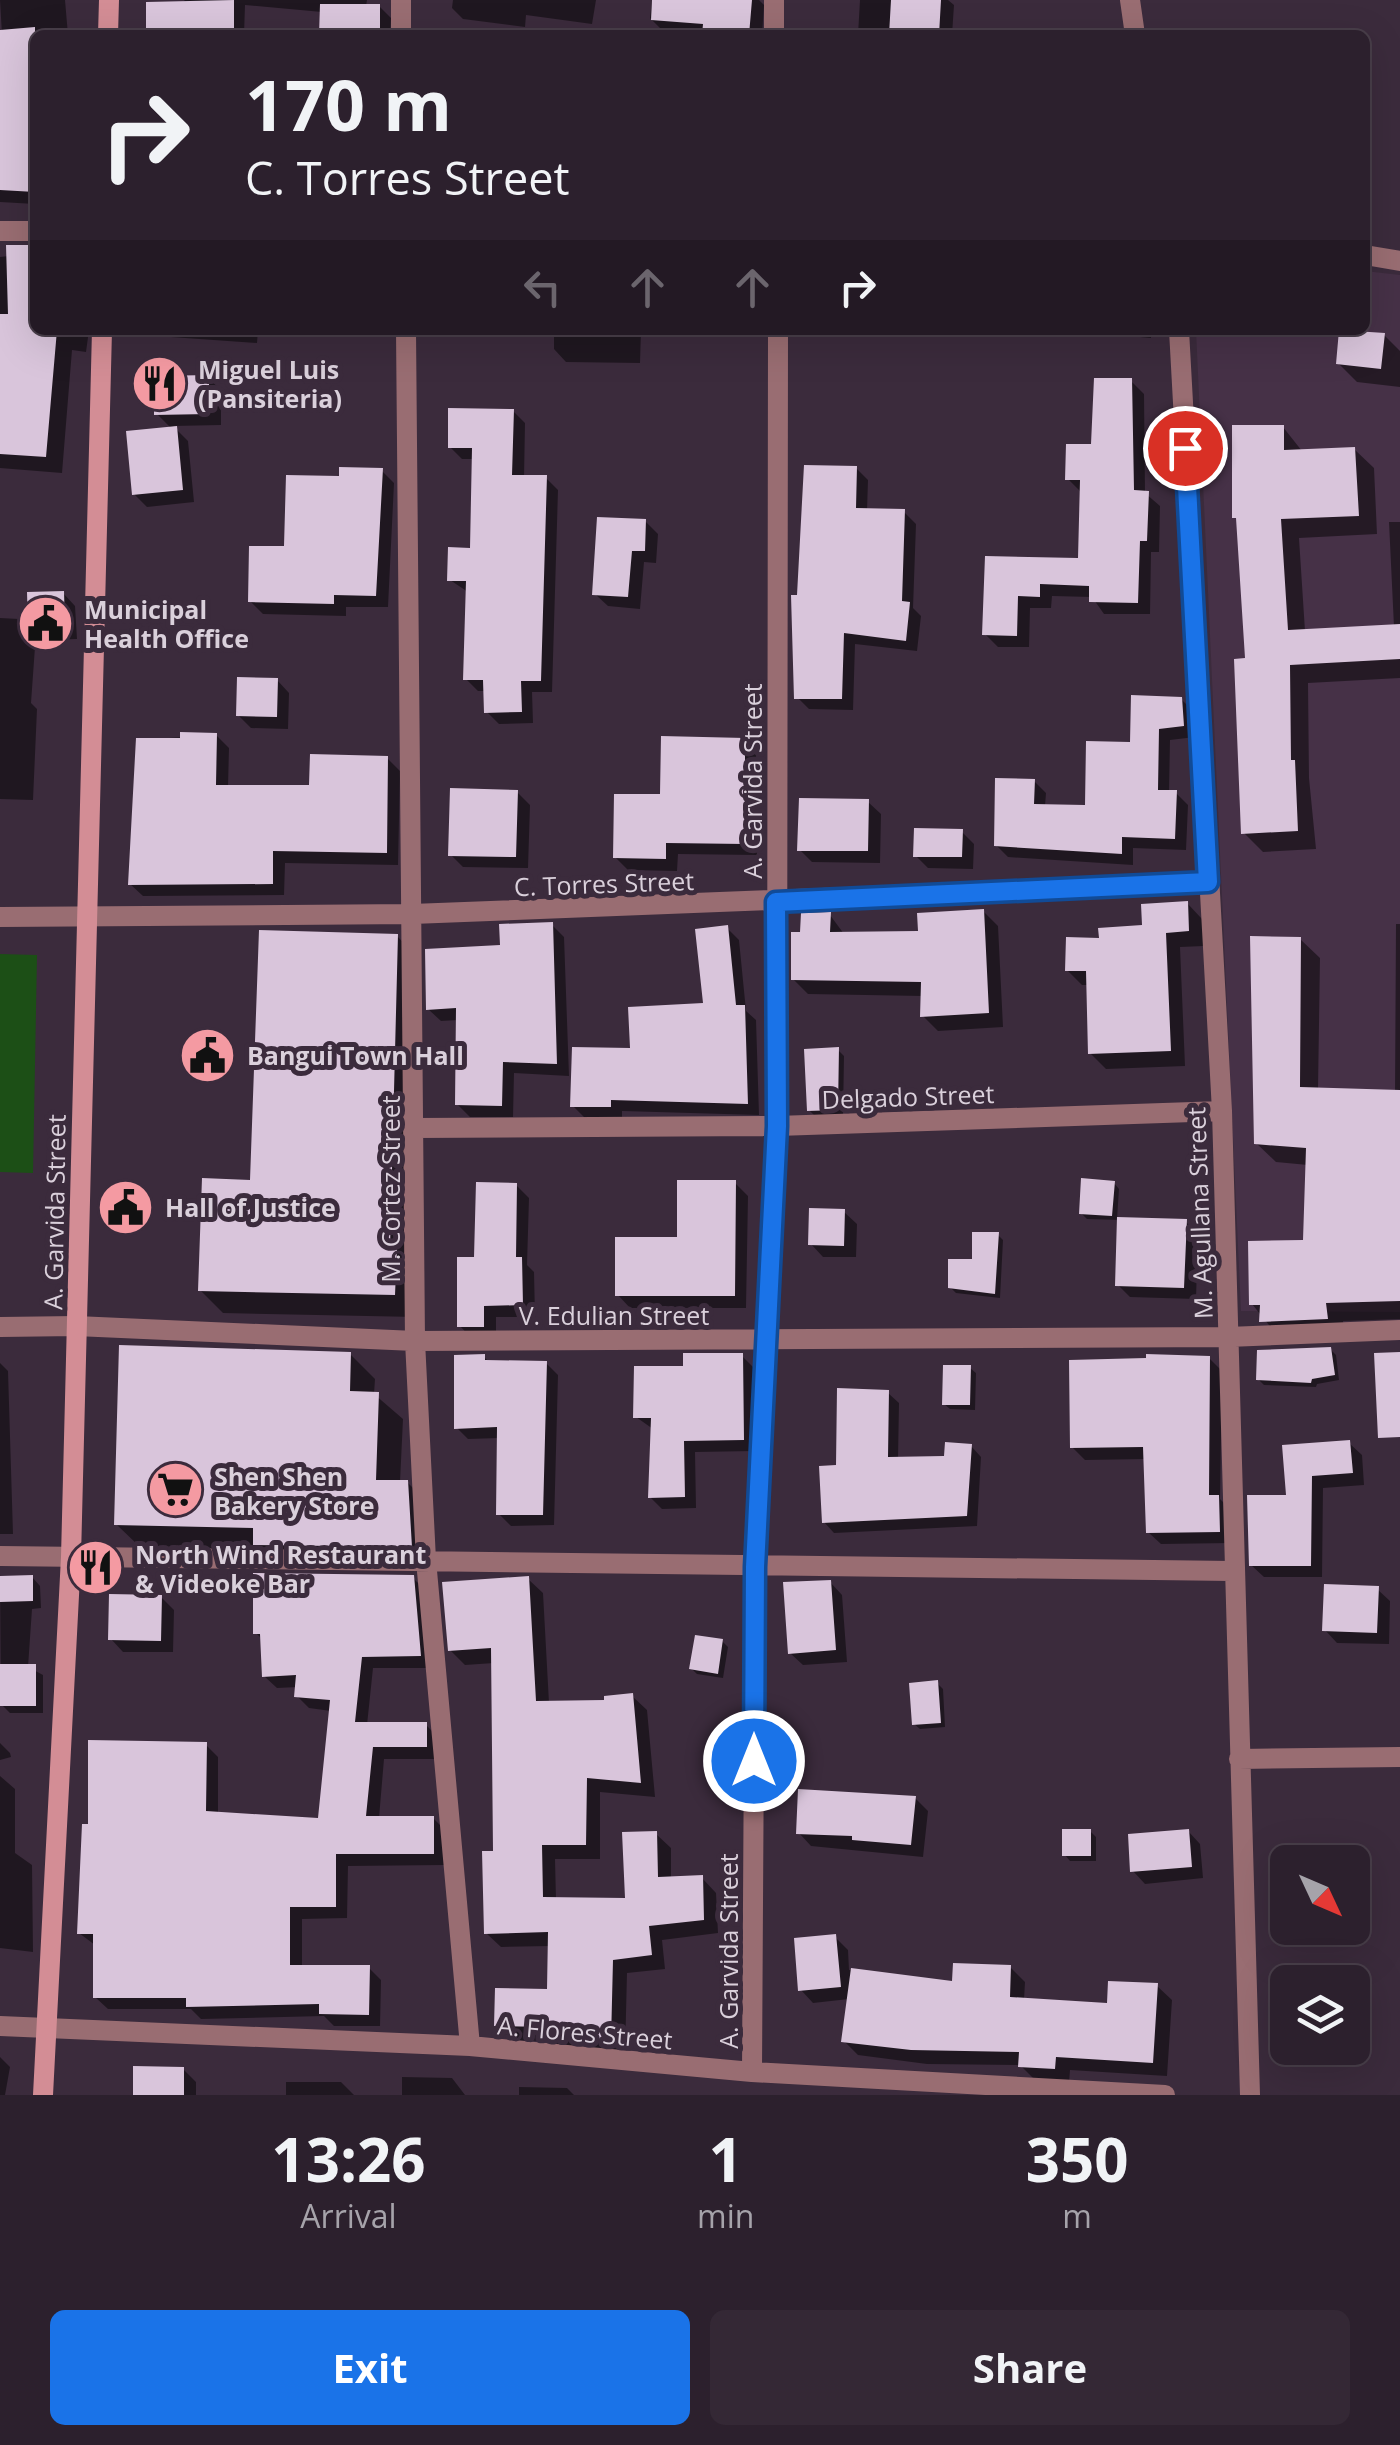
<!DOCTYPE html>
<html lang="en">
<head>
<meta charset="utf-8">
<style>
	body { margin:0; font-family:"Open Sans",sans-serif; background:#342835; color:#f1f3f6; height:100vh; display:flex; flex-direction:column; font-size:38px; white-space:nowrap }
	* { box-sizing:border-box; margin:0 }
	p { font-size:32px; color:#a6a3aa }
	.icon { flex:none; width:55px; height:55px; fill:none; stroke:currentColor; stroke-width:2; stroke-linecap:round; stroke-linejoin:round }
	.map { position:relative; height:2095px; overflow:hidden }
	.details { display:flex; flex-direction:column; background:#2c202d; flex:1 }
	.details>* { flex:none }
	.banner { position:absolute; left:30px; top:30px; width:1340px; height:305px; border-radius:15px; box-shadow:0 10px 40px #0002,0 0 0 2px #483e49; background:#2c202d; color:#f1f3f6; overflow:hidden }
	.needle { width:65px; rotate:134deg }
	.buttons { position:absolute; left:1270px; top:1845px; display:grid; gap:20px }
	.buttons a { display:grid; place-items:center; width:100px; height:100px; border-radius:15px; background:#2c202d; box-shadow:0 10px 40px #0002,0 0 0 2px #483e49; font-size:50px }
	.pin { position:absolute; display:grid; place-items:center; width:85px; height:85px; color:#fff; margin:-42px; border:5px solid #fff; border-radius:50%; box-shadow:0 2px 10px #0007 }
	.me { position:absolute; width:110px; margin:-55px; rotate:0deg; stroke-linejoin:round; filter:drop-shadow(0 0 8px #0008) }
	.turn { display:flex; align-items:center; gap:35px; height:210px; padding:0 50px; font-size:45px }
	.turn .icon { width:130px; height:130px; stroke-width:2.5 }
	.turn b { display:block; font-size:70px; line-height:85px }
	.lanes { display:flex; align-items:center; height:95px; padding:0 50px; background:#0003; justify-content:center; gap:50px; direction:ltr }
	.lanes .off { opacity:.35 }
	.eta { display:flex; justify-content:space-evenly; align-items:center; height:170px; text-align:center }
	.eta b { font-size:60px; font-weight:700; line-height:70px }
	.primary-button { display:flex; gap:20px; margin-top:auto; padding:20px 50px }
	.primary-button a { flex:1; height:115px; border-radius:15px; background:#1a73e8; color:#fff; font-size:40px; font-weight:700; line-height:115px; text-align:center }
	.primary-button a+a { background:#342835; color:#f1f3f6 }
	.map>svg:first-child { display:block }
</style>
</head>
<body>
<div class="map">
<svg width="1400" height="2095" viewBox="0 0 1400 2095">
	<rect width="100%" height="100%" fill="#3b2b3c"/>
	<path fill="#463147" d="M1365 271 1400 275V1312L1241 1311 1196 330H1365Z"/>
	<path fill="#1c4f16" d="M0 954 37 955 33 1173 0 1172Z"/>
	<path fill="#0007" d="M0 0H65L68 35H35V204L0 202V104H6Z
		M185 0H367L366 6H379L391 18 390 35H322V12L245 5 244 35H149Z
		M453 0H596L592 24 526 15 525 27 463 19 452 8Z
		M652 0H759L764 5 762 35 663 31 650 18Z
		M860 0H948L954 5 952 35H858Z
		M35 245V330H89L86 352 72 350 62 473 0 468V257L9 256V247Z
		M164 330H258L257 343 171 337Z
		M554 330H641L640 363 566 362 554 349Z
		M659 330H743V334Z
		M856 330H895V336L863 337Z
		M1103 330H1151V338L1107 334Z
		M1384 335 1400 351V387L1357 382 1338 363Z
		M208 378 221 390V425L173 426 188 441 194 502 147 507 134 494 172 429 157 414Z
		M1131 381 1144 394 1145 493 1160 506 1159 552H1151L1150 614H1104L1092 597 1052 596 1051 608H1030L1029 647H998L985 634 987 559 1081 560 1080 491 1068 479 1093 447Z
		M513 411 525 423 524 478H546L558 490 552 692H532L533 723 499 724 487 712 486 691H478L466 679 468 592 450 580 473 550 475 459H462L450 447Z
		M1283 427 1302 451 1354 449 1374 468 1377 534 1299 538 1305 631 1394 627 1389 522H1400V678L1308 683 1309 778 1316 849 1263 852 1244 833 1248 661Z
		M856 468 868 480 867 511 904 512 916 524 913 608 921 616 917 651 855 644 853 710 809 709 797 697 799 597Z
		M382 471 394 483 388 607H346V616L263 614 250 601 341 478Z
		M645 521 658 534 656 563 644 562 640 609 608 606 595 594Z
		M63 593 75 606 77 639 43 640 36 633 31 703 37 709 33 800 0 799V618L19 619 31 631 30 595Z
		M277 680 289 693 288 729 251 728 238 715Z
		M1181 699 1193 711 1195 737 1170 740 1169 792 1176 793 1188 805 1186 850 1133 848V865L1008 857 996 845 1034 781 1046 793 1045 806 1087 807 1133 745Z
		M216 735 229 748 228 787 312 788 387 758 400 771 398 865 285 863 284 895 143 896 130 884 138 740Z
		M744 740 756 753 757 855 678 854 677 871 628 870 615 857 662 797Z
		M517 792 530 805 528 868 463 867 451 855Z
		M868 802 881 814 880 863 812 862 800 850Z
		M962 832 974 844 973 869 928 868 916 856Z
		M1187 903 1202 919 1204 946 1180 947 1185 1066 1106 1069 1090 1053 1089 985H1082L1067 970 1101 940 1145 927Z
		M983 911 998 926 1003 1027 938 1031 923 1016V996L808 994 793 979 803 935 830 915 844 934 921 933Z
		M1396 924H1400V1319L1343 1321 1345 1337 1281 1340 1252 1304 1305 1242 1308 1165 1276 1162 1256 1143 1300 939 1320 958 1318 1090 1395 1093Z
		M552 925 564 937 569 1076 514 1073 513 1117H470L457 1104 458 1020 441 1021 428 1009 502 948Z
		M727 928 739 940 746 1011 756 1020 759 1115 622 1111V1118H585L573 1106 633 1050 705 1006Z
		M397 936 420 960 417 1317 223 1313 200 1290 252 1182Z
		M838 1050 844 1056 843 1115 815 1116 809 1110Z
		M735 1183 748 1196 746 1308H630L618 1295Z
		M1114 1183 1119 1189 1117 1219 1185 1221 1198 1234 1196 1299 1130 1297 1118 1285 1120 1220 1087 1219 1081 1213Z
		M516 1185 529 1198 527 1265 534 1272 535 1317H496V1338L472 1339 460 1326 476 1260Z
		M844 1212 857 1224 856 1257H823L811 1244Z
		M998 1235 1003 1240 1000 1298 956 1293 950 1287Z
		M1330 1349 1336 1355 1339 1380 1317 1384 1316 1387 1264 1385 1258 1379Z
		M350 1354 375 1379 374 1394 403 1419 400 1482H407L432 1507 435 1571 141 1548 116 1524Z
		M742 1356 754 1368 755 1451 695 1452 696 1508 662 1509 650 1497 653 1429 636 1417 685 1369Z
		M484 1357 490 1363H546L558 1375 554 1525 511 1526 499 1514V1438L468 1439 457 1428Z
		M1209 1358 1222 1371 1220 1499 1231 1510 1232 1543 1161 1544 1148 1532 1146 1459 1085 1460 1072 1447Z
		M0 1363 8 1371 13 1534H0Z
		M970 1368 976 1373 975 1410 950 1409 944 1404Z
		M888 1393 899 1403 898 1459 947 1458 971 1446 981 1457 977 1526 834 1533 824 1522 838 1468Z
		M1349 1443 1362 1455 1364 1485 1323 1488 1322 1577H1264L1251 1565 1288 1497Z
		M32 1577 40 1586 41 1608 32 1609 28 1667 43 1675V1713H10L1 1704 0 1578Z
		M412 1577 425 1590 432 1668H373L367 1725H426L438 1737 439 1759H384L379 1818H433L445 1830V1865L348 1866 347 1918 302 1919V1967L369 1968 381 1980 380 2026H334L324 2016 201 2019 191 2009H108L95 1997V1945L79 1933 206 1745 218 1757V1814L320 1820 331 1711 309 1708 297 1696 298 1687 277 1688 264 1676 263 1640 256 1633Z
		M528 1579 543 1593 549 1703H607L632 1696 647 1710 655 1797 600 1792V1859H555L556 1900 627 1901 656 1834 671 1848V1879L702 1878 716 1893 718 1933 662 1940 665 1969 627 1973 625 2055 564 2053 552 2041 511 2040 497 2025 550 1992V1946L501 1947 486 1933 495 1853 494 1663 465 1665 450 1650Z
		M830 1582 842 1595 847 1662 803 1665 790 1653Z
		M1377 1589 1390 1601 1389 1644 1337 1643 1325 1630Z
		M161 1597 174 1610 173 1652H123L111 1639Z
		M722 1641 728 1647 723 1678 697 1674 692 1669Z
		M937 1683 943 1689 945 1727 920 1729 914 1724Z
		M0 1743 10 1753 11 1757 0 1760Z
		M0 1776 15 1789V1853L32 1865 33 1952 0 1948Z
		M915 1798 928 1811 923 1857 811 1846 799 1833Z
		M1090 1831 1096 1837V1861H1070L1065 1855Z
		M1188 1831 1200 1844 1203 1878 1145 1884 1133 1871Z
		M835 1937 848 1950 849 1970 955 1984 1010 1967 1025 1982 1024 2000 1109 2005 1157 1986 1172 2000 1167 2076 1070 2070 1069 2083 1036 2081 1020 2065 927 2064 858 2055 844 2041 849 1999 813 2003 801 1990Z
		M0 2057 10 2067 5 2095H0Z
		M183 2069 196 2082V2095H135Z
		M402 2077 452 2078 465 2095H402Z
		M286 2082H341L354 2095H286Z
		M519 2087 567 2088 574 2095H519Z"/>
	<path fill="#d9c5db" d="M234 0V35H146V2Z
		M652 0H752L749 35H702L703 24 651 20Z
		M891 0H941L939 35H889Z
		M320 4H380V35H319Z
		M35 27V192L0 190V30Z
		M6 245H35V330H57L46 457 0 454V314H8Z
		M1339 330 1385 333 1381 369 1336 364Z
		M209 375V414L154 415V376Z
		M1094 378H1132L1134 490 1149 491 1147 541H1140L1138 603 1089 602V586L1040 584V597L1018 596 1017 636 982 635 985 556 1078 558 1080 480H1065L1066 444H1091Z
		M448 408 514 409 512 475H547L541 681H521L522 712 484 713 483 680H463L466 581H447L448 547 470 548 472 448H448Z
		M1232 425H1284V450L1355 447 1359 516 1281 519 1288 630 1400 624V659L1290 665 1291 760H1295L1298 831 1241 834 1234 659 1245 658 1236 518H1232Z
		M177 426 183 490 132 495 126 431Z
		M804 465 857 466 856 508 905 509 902 601 910 602 906 641 844 633 842 699H794L791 595H797Z
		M339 467 383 468 376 596 334 595V604L248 602 249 546H284L286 475 339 476Z
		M597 517 646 519 645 551H632L628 597 592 595Z
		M64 591 65 627 28 628 27 592Z
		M237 677 278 678 277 717 236 716Z
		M1131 695 1182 697 1184 726 1159 729 1158 790H1177L1175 839 1122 837V854L994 846 995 778 1035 779 1034 804 1085 805 1086 741 1130 742Z
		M180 732 217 733 216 785H309L310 754 388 756 387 853 273 851V884L128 885 136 738H180Z
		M661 736 745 738V844L666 843V859L613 858 614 794H660Z
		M450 788 518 790 516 857 448 856Z
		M799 798 869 799 868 851H797Z
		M914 828 963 829 962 857H913Z
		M1188 901 1189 931 1166 933 1171 1051 1088 1054 1086 971H1065L1066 937 1099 938 1098 928 1142 925 1141 904Z
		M984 909 989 1013 920 1017 921 982 791 980V932H800L801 913 831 912 830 932 918 931 917 913Z
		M553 922 557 1064 503 1062 502 1106 455 1105 456 1008 426 1010 425 949 500 945 499 924Z
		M728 925 736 1005H745L748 1104 611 1100V1107H570L572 1047 630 1048 628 1007 703 1003 695 929Z
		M259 930 398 934 390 1248H397L395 1295 198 1291 202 1178 250 1180Z
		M1250 936 1301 937 1300 1087 1400 1090V1301L1326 1303 1328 1319 1259 1322 1260 1305H1249L1248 1241 1303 1240 1306 1148 1254 1144Z
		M839 1047 838 1110 807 1111 804 1049Z
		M1081 1178 1115 1181 1112 1216 1079 1214Z
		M677 1180H736L735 1296H615V1237H677Z
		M476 1182 517 1183 516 1257H522L523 1305 484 1306V1327H457V1257H474Z
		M809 1208 845 1209 844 1246 808 1245Z
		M1117 1217 1187 1219 1184 1288 1115 1286Z
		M972 1232H999L995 1294 948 1288V1259H972Z
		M119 1345 351 1352 350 1391 379 1392 376 1480H408L412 1547 253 1545V1528L114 1525Z
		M1331 1347 1335 1375 1312 1379 1311 1383 1256 1380 1257 1350Z
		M1400 1352V1437L1378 1438 1374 1353Z
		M683 1353H743L744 1440 684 1441 685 1497 648 1498 651 1418H633L634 1366H683Z
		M485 1354V1360L547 1361 543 1515H496L497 1427 454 1429V1355Z
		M1146 1354 1210 1356 1209 1495H1219L1220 1532 1146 1533 1143 1447 1070 1448 1069 1360 1146 1358Z
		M943 1365H971L970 1405H942Z
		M837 1388 889 1390 888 1457 944 1456 945 1442 972 1444 967 1516 822 1523 819 1466 836 1465Z
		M1350 1440 1353 1473 1312 1476 1311 1566H1249L1247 1495H1286L1282 1445Z
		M253 1573 414 1575 421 1656 362 1657 355 1722H427V1747H373L366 1816H434V1854H336V1907H290V1965H370L369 2015 319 2014V2004L186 2007V1998H93V1934H77L82 1824H88V1740L207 1742 206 1811 318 1818 330 1700 294 1697 296 1675 262 1677 260 1634H253Z
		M33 1575V1601L0 1602V1576Z
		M529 1576 536 1701 604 1700V1696L633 1693 641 1783 587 1778 586 1845H542L543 1897 625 1898 622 1832 657 1831 658 1877 703 1875 704 1920 649 1926 652 1955 613 1960 611 2041 546 2039 547 2027 494 2026 495 1988 547 1989 548 1932 484 1934 482 1851H493L491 1648 448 1651 442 1582Z
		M831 1580 836 1650 788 1654 783 1582Z
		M1324 1584 1379 1586 1377 1633 1322 1631Z
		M109 1594 162 1595 161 1641 108 1640Z
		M695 1635 723 1639 718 1674 689 1669Z
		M0 1664H36V1706H0Z
		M938 1680 941 1723 912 1725 909 1683Z
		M798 1789 916 1796 911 1845 852 1840V1836L796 1834Z
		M1062 1829H1091V1856H1062Z
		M1189 1829 1192 1867 1130 1872 1128 1834Z
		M836 1934 841 1987 798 1991 794 1938Z
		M953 1963 1011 1965 1010 1997 1107 2003 1108 1981 1158 1983 1153 2063 1056 2057 1055 2069 1018 2067 1019 2052 911 2050 841 2042 851 1968 952 1981Z
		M133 2066 184 2067V2095H133Z"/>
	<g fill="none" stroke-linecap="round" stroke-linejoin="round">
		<path stroke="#996d72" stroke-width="20" d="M401 0V35
			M774 0V35
			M1130 0 1135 35
			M0 231H35
			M1365 255 1400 261
			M406 330 415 1341 426 1560 470 2046
			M1179 330 1222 1111 1250 2095
			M0 917 412 914 1208 883
			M415 1128 777 1126 1222 1111
			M0 1327 76 1326 415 1341 1228 1337 1400 1330
			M0 1556 1232 1571
			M1239 1759 1400 1757
			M0 2026 470 2046 752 2072 1165 2095
			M752 2072 755 1567 777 1126 778 330"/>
		<path stroke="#d38d95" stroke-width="20" d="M108 35 109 0
			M43 2095 71 1557 102 330"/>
	</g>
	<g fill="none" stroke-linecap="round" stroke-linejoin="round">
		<defs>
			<path id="route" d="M754 1761 755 1567 777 1126 776 902 1208 882 1185 448"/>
		</defs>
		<use href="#route" stroke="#114b97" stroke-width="25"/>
		<use href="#route" stroke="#1a73e8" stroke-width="18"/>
	</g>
	<defs>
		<symbol id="restaurant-disc" viewBox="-11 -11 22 22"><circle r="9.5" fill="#f49aa2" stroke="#3b2b3c"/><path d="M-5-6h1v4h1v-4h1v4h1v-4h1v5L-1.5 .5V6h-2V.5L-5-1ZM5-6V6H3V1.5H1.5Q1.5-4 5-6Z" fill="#111"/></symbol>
		<symbol id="civic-disc" viewBox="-11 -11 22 22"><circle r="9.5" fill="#f49aa2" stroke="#3b2b3c"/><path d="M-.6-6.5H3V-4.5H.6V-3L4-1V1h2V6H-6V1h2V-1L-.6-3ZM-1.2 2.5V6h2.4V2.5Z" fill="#111"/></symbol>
		<symbol id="supermarket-disc" viewBox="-11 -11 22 22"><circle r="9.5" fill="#f49aa2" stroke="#3b2b3c"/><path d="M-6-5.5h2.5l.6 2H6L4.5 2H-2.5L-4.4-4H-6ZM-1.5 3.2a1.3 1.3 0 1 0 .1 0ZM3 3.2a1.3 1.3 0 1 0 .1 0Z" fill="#111"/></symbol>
	</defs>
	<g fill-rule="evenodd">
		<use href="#restaurant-disc" x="128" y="352" width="63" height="63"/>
		<use href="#civic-disc" x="14" y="592" width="63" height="63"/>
		<use href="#civic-disc" x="176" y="1024" width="63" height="63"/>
		<use href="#civic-disc" x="94" y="1176" width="63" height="63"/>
		<use href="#supermarket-disc" x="144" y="1458" width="63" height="63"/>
		<use href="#restaurant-disc" x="64" y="1536" width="63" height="63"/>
	</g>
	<g text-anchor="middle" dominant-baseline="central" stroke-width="10" stroke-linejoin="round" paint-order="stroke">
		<g font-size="25" font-weight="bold" fill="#dad0db" stroke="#3b2b3c" text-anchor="start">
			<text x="198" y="369">Miguel Luis<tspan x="198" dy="29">(Pansiteria)</tspan></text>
			<text x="84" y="609">Municipal<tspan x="84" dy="29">Health Office</tspan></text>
			<text x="247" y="1055">Bangui Town Hall</text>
			<text x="165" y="1207">Hall of Justice</text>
			<text x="214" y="1476">Shen Shen<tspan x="214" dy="29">Bakery Store</tspan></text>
			<text x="135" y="1554">North Wind Restaurant<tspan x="135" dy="29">&amp; Videoke Bar</tspan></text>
		</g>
		<g font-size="25" fill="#dad0db" stroke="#3b2b3c">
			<text transform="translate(752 781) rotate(-90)">A. Garvida Street</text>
			<text transform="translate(604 883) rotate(-2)">C. Torres Street</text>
			<text transform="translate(908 1096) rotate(-2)">Delgado Street</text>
			<text transform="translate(390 1189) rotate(-90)">M. Cortez Street</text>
			<text transform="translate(54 1212) rotate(-89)">A. Garvida Street</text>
			<text transform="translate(1199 1213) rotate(-92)">M. Agullana Street</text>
			<text x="614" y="1315">V. Edulian Street</text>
			<text transform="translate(728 1951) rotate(-90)">A. Garvida Street</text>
			<text transform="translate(585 2032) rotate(5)">A. Flores Street</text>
		</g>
	</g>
</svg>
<div class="buttons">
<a><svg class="needle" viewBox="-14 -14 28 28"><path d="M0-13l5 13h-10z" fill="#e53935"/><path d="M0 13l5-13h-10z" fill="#a6a3aa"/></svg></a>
<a><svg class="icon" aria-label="layers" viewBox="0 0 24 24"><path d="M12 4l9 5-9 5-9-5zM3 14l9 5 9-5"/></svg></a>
</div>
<div class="pin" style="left:1185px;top:448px;background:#d93025"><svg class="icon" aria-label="arrive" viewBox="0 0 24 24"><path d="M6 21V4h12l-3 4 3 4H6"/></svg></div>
<svg class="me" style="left:754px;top:1761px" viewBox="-20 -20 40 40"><circle r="17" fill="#1a73e8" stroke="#fff" stroke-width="3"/><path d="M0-11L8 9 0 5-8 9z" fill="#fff"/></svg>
<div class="banner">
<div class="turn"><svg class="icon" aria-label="right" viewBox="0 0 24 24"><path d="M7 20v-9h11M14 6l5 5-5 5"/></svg><div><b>170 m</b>C. Torres Street</div></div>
<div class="lanes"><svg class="icon off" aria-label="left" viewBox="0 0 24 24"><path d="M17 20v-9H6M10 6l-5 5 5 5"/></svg><svg class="icon off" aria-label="ahead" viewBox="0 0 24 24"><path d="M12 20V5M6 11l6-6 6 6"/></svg><svg class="icon off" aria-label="ahead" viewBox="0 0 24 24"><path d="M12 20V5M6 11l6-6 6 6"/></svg><svg class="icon" aria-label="right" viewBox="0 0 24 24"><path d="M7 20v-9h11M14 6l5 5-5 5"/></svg></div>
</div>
</div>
<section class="details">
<div class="eta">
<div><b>13:26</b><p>Arrival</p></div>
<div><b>1</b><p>min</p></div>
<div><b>350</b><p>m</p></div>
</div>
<div class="primary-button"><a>Exit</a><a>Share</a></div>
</section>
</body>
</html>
